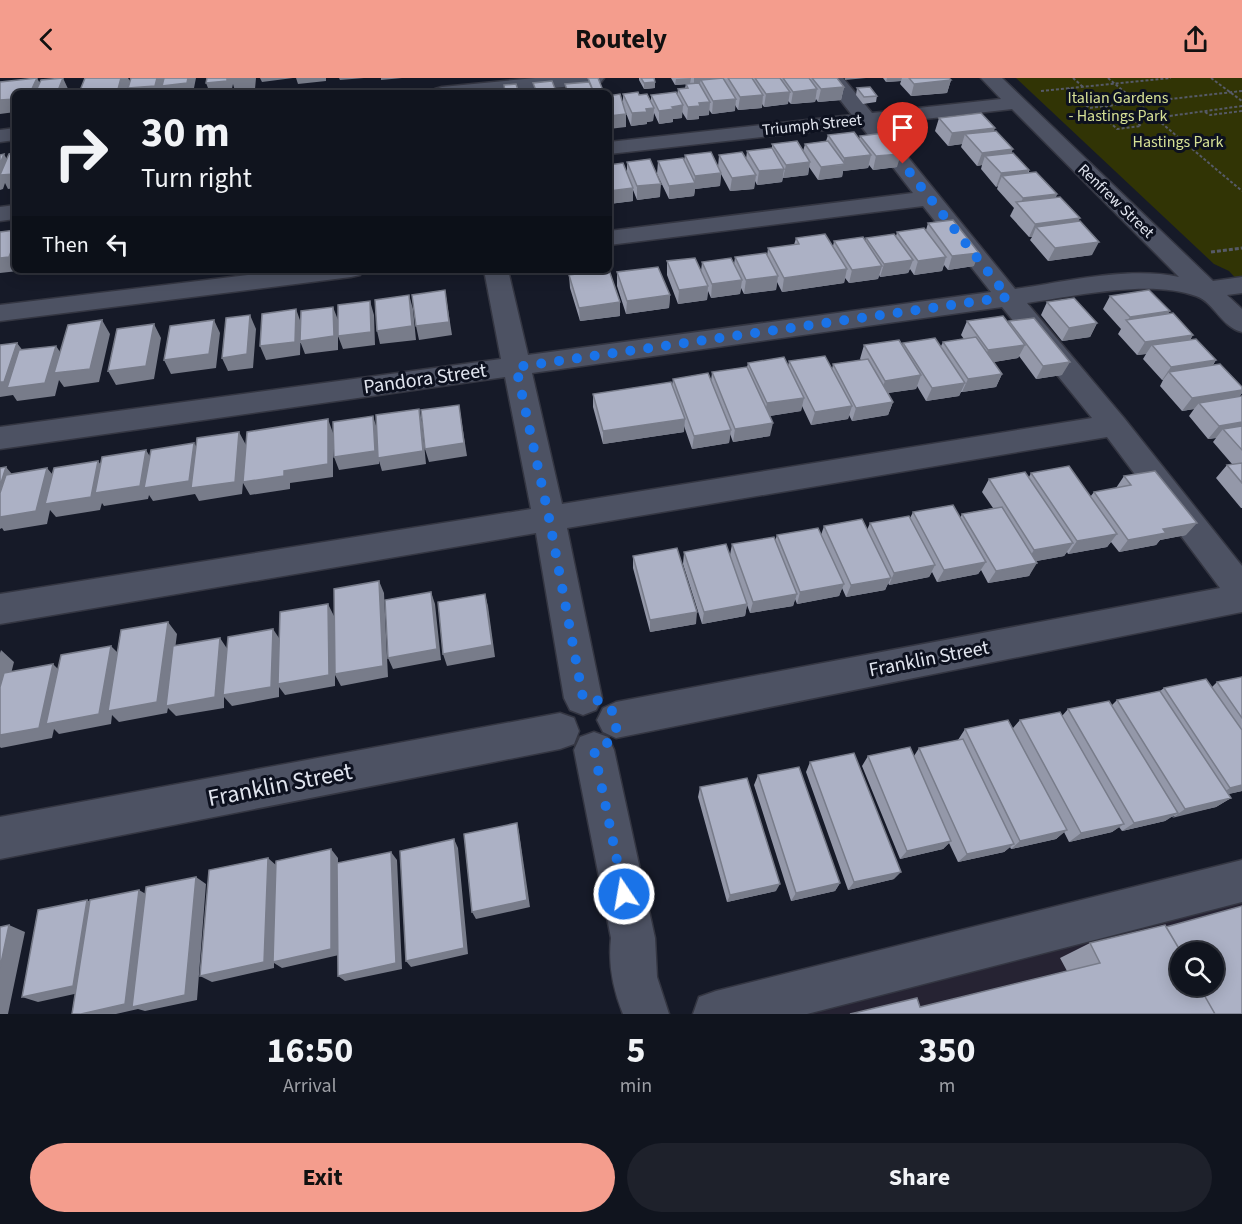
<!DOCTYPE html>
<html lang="en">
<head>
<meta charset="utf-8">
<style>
	body { margin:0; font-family:"Source Sans 3",sans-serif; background:#1e212b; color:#f1f3f6; height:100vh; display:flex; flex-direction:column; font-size:22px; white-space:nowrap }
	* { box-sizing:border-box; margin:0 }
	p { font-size:20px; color:#9c9ea4 }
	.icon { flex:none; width:33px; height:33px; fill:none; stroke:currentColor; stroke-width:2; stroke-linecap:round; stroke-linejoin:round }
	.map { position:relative; height:936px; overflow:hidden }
	.side { display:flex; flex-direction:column; background:#10141e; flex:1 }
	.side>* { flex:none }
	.top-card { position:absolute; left:12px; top:12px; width:600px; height:183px; border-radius:9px; box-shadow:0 3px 15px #0003,0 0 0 2px #30333c; background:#10141e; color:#f1f3f6; overflow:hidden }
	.buttons { position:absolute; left:1170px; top:864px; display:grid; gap:12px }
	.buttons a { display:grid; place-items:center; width:54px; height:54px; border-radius:50%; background:#10141e; box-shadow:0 3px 15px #0003,0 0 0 2px #30333c; font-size:30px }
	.pin { position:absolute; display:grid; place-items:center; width:51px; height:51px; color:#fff; margin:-62px -26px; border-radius:50% 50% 50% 0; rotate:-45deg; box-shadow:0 0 6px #0007 }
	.pin .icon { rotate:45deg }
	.me { position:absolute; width:66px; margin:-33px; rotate:348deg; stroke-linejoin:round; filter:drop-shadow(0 0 4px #0008) }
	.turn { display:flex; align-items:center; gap:21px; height:126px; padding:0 30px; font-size:27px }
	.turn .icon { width:78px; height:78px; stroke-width:2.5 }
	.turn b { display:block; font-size:42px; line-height:51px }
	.then { display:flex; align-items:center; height:57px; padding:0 30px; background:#0003; gap:12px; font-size:22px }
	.eta { display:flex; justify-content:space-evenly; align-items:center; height:102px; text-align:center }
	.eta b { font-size:36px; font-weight:700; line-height:42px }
	.primary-button { display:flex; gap:12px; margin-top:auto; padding:12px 30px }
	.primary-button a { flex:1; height:69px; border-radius:36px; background:#f49d8d; color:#111; font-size:24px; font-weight:700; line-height:69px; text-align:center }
	.primary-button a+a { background:#1e212b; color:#f1f3f6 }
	header { display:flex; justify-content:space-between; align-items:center; height:78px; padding:0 30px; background:#f49d8d; color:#111; font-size:27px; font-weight:700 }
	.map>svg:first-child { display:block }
</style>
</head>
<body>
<header><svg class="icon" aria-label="back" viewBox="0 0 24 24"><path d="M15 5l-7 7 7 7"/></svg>Routely<svg class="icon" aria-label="share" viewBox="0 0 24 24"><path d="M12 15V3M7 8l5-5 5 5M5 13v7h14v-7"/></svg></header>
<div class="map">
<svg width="1242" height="936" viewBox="0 0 1242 936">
	<rect width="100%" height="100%" fill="#161a28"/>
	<path fill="#262333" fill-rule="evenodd" d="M1242 823V936H772ZM1180 874H1214V908H1180Z"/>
	<path fill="#313405" d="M1016 0H1242V207L1229 193 1214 186Z"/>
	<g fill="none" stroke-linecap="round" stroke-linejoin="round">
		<defs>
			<path id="minor" d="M535 0H604L601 4 594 6 501 15H432L435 11 442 9Z
				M823 0H843L872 35 1001 21 981 0H1002L1213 203 1242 199V215L1227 217 1242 231V254C1221 249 1214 224 1196 218 1151 201 1075 218 1027 225L1124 340 1242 488V534L616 660 603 654 597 642 603 630 616 624 1220 510 1107 359 567 450 602 620 596 632 583 637 570 632 564 620 536 455 0 546V516L531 431 505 299 0 371V349L501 281 484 192H508L528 277 991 214 923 128 609 167V153L913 115 861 48 609 76V64L852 37ZM1012 31 1179 199C1129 188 1065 204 1015 211L881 46ZM1002 229 1092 340 562 426 532 295Z
				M15 50V62L0 64V52Z
				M15 127V141L0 143V129Z
				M289 192H363L360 197 351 199 0 243V227Z
				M560 635 574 640 579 653 574 666 560 671 0 781V739Z
				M594 654 608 659 614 672 655 860 657 899 669 936H623C613 911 608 887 611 860L574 672 580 659Z
				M1242 782V824L807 936H693L699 919 716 913Z"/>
		</defs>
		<use href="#minor" stroke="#343642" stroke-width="3"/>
		<path stroke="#565a67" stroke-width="2" stroke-dasharray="3 2" stroke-linecap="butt" d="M1073 0 1083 9
			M1108 0 1242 113
			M1211 0 1242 23
			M1068 10 1089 30 1242 13
			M1041 13 1171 0
			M1105 29 1115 37
			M1205 34 1210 37 1242 33
			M1127 36 1141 48 1117 51 1104 39Z
			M1155 40 1242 28"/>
		<path stroke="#565a67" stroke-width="3" stroke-dasharray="4 2" stroke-linecap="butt" d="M1211 174 1242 170"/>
		<use href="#minor" fill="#4d5263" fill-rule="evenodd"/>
	</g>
	<path fill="#9498a9" d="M639 0H654L655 10 644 11 639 2Z
		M671 0H714V1L719 0H837L844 9 841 22 818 24 816 21 815 24 791 26 788 23V26L764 29 762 26V30L738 32 735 27V33L712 36 709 32V37L699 38V41L687 42 682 34V40L673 41V44L659 46 654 35 653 43 647 44V46L631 48 626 35V49L623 26V16L639 17 651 24V17H677L678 11 685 10 686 6 675 7Z
		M883 0H949L951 2 947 15 911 18 900 6 901 3 886 4Z
		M857 10 877 18 876 24 863 26 856 17Z
		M939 40 994 53 1012 75 1029 92V94L1057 116 1056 119 1078 144 1092 177 1048 183 1030 162 1032 159H1029L1010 138 1014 130 997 111 998 108 996 109 981 91 982 87 977 88 961 69 962 66 948 68 935 53Z
		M828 57 859 61 860 58 897 89 873 92 869 87 868 90 843 93 842 99 818 102 809 89 808 97 783 100V99L782 104 757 107 755 103 754 111 730 113 721 96 720 108 695 111 694 118 669 121 657 96 658 83 684 82 685 77 718 89 719 77 746 81 747 73 772 71V66L803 73 805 66 826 63Z
		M627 84 660 119 637 122 633 112V123L609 126V87L627 95Z
		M928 145 974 188 948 192 944 187 942 193 914 197 910 191 908 195 880 199 879 197 878 201 849 205 845 200 844 205 782 214 777 204 776 212 744 216 741 210 740 216 711 220 708 213 707 222 678 226 667 197V183L701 193 702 184 734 186 735 179 767 178 768 170 794 167 796 160 833 168 834 163H865L866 160 896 158 897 154 926 152Z
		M617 194 670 217 669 230 626 236 617 208Z
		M569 197 620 224V238L580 243 570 210Z
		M1110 218 1168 236 1193 257 1190 262 1216 282 1213 287 1242 309V315L1239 319 1242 318V430H1241L1216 400 1227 387 1232 386 1213 364 1216 360 1208 361 1189 338 1194 331 1182 333 1160 308 1163 302H1162L1143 281 1146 276 1137 277 1118 256 1121 251 1103 231Z
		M1047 224 1097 245 1090 259 1062 263 1041 237Z
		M967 243 1008 245 1009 243 1062 297 1036 301 1019 278 1018 280 994 284 1002 296 996 309 962 314H961L959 318 926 323 917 308 916 311 888 315 893 324 888 337 852 343 849 337 848 341 811 347 802 328 801 333 769 338 770 358 733 364 730 356 729 365 692 371 684 348V354L603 366 593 329V316L672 307 673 301 711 303 712 294 747 289 748 285 788 288 789 283 832 291 833 286 861 282 860 281 864 267H902L903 265 941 268 943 264 964 261 961 257Z
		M1031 395 1090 419 1094 414 1116 410 1124 398 1186 457 1160 462 1156 467 1119 474 1111 464 1107 469 1068 476 1067 474 1064 478 1036 483 1029 498 988 505 981 492 978 496 937 504 932 494 929 499 889 507 888 505 885 512 846 519 842 510 839 518 797 526 795 521 793 528 750 535 747 527 745 538 702 546 683 486 684 474 730 477 732 466 775 463 777 457H821L824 448 867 452 870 445 910 440 913 434 960 440 962 436 993 430 982 414 989 401 1029 399Z
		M633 478 696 546 650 554 633 490Z
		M1242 599V713L1228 716 1231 720 1216 729 1171 739 1165 743 1122 753 1119 749 1112 754 1069 764 1064 754 1056 761 1011 771 1010 769 1004 774 958 784 949 765 943 771 900 781 862 688 868 678H914L919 670 958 662 965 651 1013 650 1020 642 1062 638 1068 631 1112 627 1117 622 1160 613 1164 610 1212 609 1217 604Z
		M810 684 894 801 848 812 806 694Z
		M758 697 840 805 835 813 791 823 754 707Z
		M700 709 776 813 727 824 698 719Z
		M1166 849 1242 936 920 929 1067 893 1060 880 1090 865Z"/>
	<path fill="#787c8a" d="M37 0 44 13 43 15H30Z
		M63 0 69 13 68 15H57Z
		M121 0H128L130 3 126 15H115Z
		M157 0H196L193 15H165L163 11 162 15H130L128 10Z
		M227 0H256L255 11 235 13 233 6 231 15H210L206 5Z
		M260 0H293L262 4Z
		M296 0H326V3L298 6Z
		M339 0H364L340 2Z
		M381 0H402L381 2Z
		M691 0 690 6 675 7 676 1Z
		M694 0H714V4L701 2 700 5 694 6Z
		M845 0H866L845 2Z
		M887 0H902L901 3 886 4Z
		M951 2 947 15 911 18 914 6Z
		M655 4V10L644 11V5Z
		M844 9 841 22 818 24 821 11Z
		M817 11 815 24 791 26 793 14Z
		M518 12V15H505V13Z
		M556 13V15H537Z
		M790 14 788 26 764 29 766 16Z
		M763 17 762 30 738 32 740 19Z
		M15 21V34L0 36V22Z
		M736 21 735 33 712 36 713 23Z
		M710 24 709 37 699 38V41L687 42 688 29 699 25Z
		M683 27 682 40 673 41V44L659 46V33L672 29Z
		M654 30 653 43 647 44V46L631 48 632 35 646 31Z
		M626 36V49L609 51V38Z
		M995 50 991 63 965 56 962 66 948 68 952 55Z
		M1013 71 1008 84 985 78 982 87 977 88 982 75Z
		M4 76 15 96V110L8 111 5 105 3 111 0 112V86Z
		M901 76 897 89 873 92 876 78Z
		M871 77 868 90 843 93 842 99 818 102 821 89 843 87 844 80Z
		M810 84 808 97 783 100 786 87Z
		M784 91 782 104 757 107 759 93Z
		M1029 92 1024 105 1002 98 998 108 996 109 1001 95Z
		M721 95 720 108 695 111 694 118 669 121V108L694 105 695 98Z
		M756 97 754 111 730 113 732 100Z
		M661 106 660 119 637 122V108Z
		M633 110V123L609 126V113Z
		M1057 116 1051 129H1019L1023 120Z
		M1080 140 1074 153 1036 149 1032 159H1029L1035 146Z
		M15 163V192H18V193L0 195V180Z
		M1099 164 1092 177 1048 183 1055 170Z
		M979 175 974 188 948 192 952 178Z
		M946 179 942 193 914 197 918 183Z
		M913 182 908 195 880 199 884 186Z
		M882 188 878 201 849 205 852 192Z
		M847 191 844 205 782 214 784 200Z
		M778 198 776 212 744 216 746 202Z
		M742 202 740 216 711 220 712 206Z
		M708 208 707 222 678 226 679 212Z
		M445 212 452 257 419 262 416 248Z
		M409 217 413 231 416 262 380 266 377 253Z
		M670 217 669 230 626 236 627 223Z
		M370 223 374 237 375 267 343 271 338 258Z
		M620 224V238L580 243 579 230Z
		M333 229 338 242V272L305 276 300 263Z
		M296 231 301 245 300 277 266 282 260 268Z
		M1170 233 1161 247 1127 243 1130 239Z
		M250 237 256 251 253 290 228 293 222 280Z
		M102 242 110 256 99 304 64 309 59 302 55 318 17 323 13 317 0 319V304L17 265 27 278 56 268 65 281Z
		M214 242 220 255 216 290 171 296 164 282Z
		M1097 245 1090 259 1062 263 1069 250Z
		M154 246 161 260 154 301 116 307 108 293Z
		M1193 257 1184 270 1152 267 1146 276 1137 277 1145 264Z
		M1025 267 1018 280 982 286 988 272Z
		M1216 282 1207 295 1169 294 1163 302H1162L1171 289Z
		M1070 284 1062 297 1036 301 1043 288Z
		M1002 296 996 309 962 314 968 301Z
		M921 297 916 311 880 316 885 303Z
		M965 305 959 318 926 323 932 310Z
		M1242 312V315L1234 325H1199L1194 331 1182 333 1192 320Z
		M804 320 801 333 764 339 767 325Z
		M893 324 888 337 852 343 856 330Z
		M459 327 467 378 429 384 425 371Z
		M852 328 848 341 811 347 815 334Z
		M419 331 422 344 426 386 382 393 379 383V386L339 392 334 379 373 338 377 351Z
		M328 341 333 355V399L290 405V411L250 417 243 405 242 416 199 423 195 416 153 423 149 417 148 421 104 428 102 425 100 432 56 439 50 432 47 446 4 453 2 450 0 451V408L6 389 17 402 47 390 58 403 98 383 108 396 146 372 154 385 194 365 202 379 239 354 246 367 284 393Z
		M685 341 684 354 603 366V353Z
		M1242 344V355L1223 351 1216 360 1208 361 1219 348Z
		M773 345 770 358 733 364 735 351Z
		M731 352 729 365 692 371 694 358Z
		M1197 445 1186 457 1160 462 1156 467 1119 474 1128 462 1163 451Z
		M1117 456 1107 469 1068 476 1077 463Z
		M1073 465 1064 478 1026 485 1034 472Z
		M986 484 978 496 937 504 944 492Z
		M1037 485 1029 498 988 505 996 493Z
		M935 487 929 499 889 507 894 495Z
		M891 500 885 512 846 519 851 507Z
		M379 503 384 515 388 599 341 608 335 597V608L285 617 279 609V619L232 628 224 619V630L176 638 168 630 167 635 119 644 112 637 111 646 59 656 54 651 52 660 1 670 0 669V657L53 586 65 598 111 568 122 579 168 544 177 556 168 627 220 560 228 572 273 551 281 563 328 526 334 538Z
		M844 506 839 518 797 526 800 514Z
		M431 514 435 526 441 582 393 591 388 580Z
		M485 516 488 528 495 579 447 588 443 576Z
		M797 516 793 528 750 535 753 524Z
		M747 526 745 538 702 546 704 534Z
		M697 534 696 546 650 554V542Z
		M1 572 14 584 0 639V575Z
		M1242 707V713L1216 719 1230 710Z
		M1231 720 1216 729 1172 740 1185 731Z
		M1178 735 1165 743 1122 753 1134 745Z
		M517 745 519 754 530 829 476 841 472 834Z
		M1124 746 1112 754 1069 764 1081 755Z
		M1067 752 1056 761 1011 771 1020 763Z
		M454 761 458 770 468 876 411 889 406 883Z
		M951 763 943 771 900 781 907 773Z
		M1014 766 1004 774 958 784 967 776Z
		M331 771 338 780 339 877 282 890 274 885V890L212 904 200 898 268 780 277 788Z
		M391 774 397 782 402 891 345 903 338 898Z
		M901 794 894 801 848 812 854 804Z
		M196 799 206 806 197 922 145 933 138 931 116 936H81L139 812 151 819Z
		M840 805 835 813 791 823 796 815Z
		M780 806 776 813 727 824 730 817Z
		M87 822 100 829 88 913 38 924 22 919Z
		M9 847 25 854 8 936H0V890Z"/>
	<path fill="#acb1c5" stroke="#787c8a" stroke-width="1.5" d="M37 0 30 15H15V21L0 22V4Z
		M63 0 57 15H35L41 2Z
		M85 0H121L117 15H79Z
		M131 0H157L155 8 128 10Z
		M164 0H188L187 5 162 8Z
		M207 0H227V3L206 5Z
		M588 0H598L604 15H594Z
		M641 0H654L655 4 644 5Z
		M723 0 736 21 713 23 701 2Z
		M728 0H752L763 17 740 19Z
		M755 0H780L790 14 766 16Z
		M783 0H809L817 11 793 14Z
		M812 0H837L844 9 821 11Z
		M909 0H949L951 2 914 6Z
		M552 3 556 13 537 15 533 5Z
		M589 4 594 15H568L565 6Z
		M699 5 710 24 699 25 700 28 688 29 678 11 688 10 686 6Z
		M516 6 518 12 505 13 504 7Z
		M870 9 877 18 864 19 857 10Z
		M638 14 639 17 647 16 654 30 646 31 647 34 632 35 623 16Z
		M676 14 683 27 672 29 674 31 659 33 651 17Z
		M620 16 626 36 609 38V18Z
		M981 35 995 50 952 55 939 40Z
		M996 53 1013 71 982 75 965 56Z
		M854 54 871 77 844 80 828 57Z
		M884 55 901 76 876 78 860 58Z
		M797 63 810 84 786 87 772 66Z
		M828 63 845 86 821 89 805 66Z
		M772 70 784 91 759 93 747 73Z
		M711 74 721 95 695 98 685 77Z
		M742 74 756 97 732 100 719 77Z
		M15 75V96L0 97 9 76Z
		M1013 75 1029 92 1001 95 985 78Z
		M4 76 0 86V77Z
		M683 80 695 105 669 108 658 83Z
		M650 81 661 106 637 108 627 84Z
		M623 85 633 110 609 113V87Z
		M1036 94 1057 116 1023 120 1002 98Z
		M1060 119 1080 140 1035 146 1016 124Z
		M953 142 979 175 952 178 928 145Z
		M1080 143 1099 164 1055 170 1036 149Z
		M924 150 946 179 918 183 897 154Z
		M15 152V163L9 179 0 180V154Z
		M825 156 847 191 784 200 768 170 799 166 796 160Z
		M894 156 913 182 884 186 866 160Z
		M863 159 882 188 852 192 834 163Z
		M766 175 778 198 746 202 735 179Z
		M695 180 708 208 679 212 667 183Z
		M731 180 742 202 712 206 702 184Z
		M658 189 670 217 627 223 617 194Z
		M605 192H609L620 224 579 230 569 197Z
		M445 212 449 244 416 248 412 217Z
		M1149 212 1170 233 1130 239 1110 218Z
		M409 217 412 248 377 253 375 222Z
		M1074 220 1097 245 1069 250 1047 224Z
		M370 223 371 254 338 258V227Z
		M333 229 334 258 300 263 301 233Z
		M296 231 295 264 260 268 262 236Z
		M1173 235 1193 257 1145 264 1126 242Z
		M250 237 247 276 222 280 226 240Z
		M1003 238 1025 267 988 272 967 243Z
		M1034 240 1070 284 1043 288 1009 243Z
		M102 242 90 291 54 295 68 247Z
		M214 242 209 276 164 282 170 248Z
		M154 246 146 288 108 293 117 251Z
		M976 259 1002 296 968 301 943 264Z
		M935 260 965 305 932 310 903 265Z
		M1196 261 1216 282 1171 289 1152 267Z
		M899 262 921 297 885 303 864 267Z
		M17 265 4 304H0V267Z
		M56 268 45 305 7 310 19 272Z
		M825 278 852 328 815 334 789 283Z
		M784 279 804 320 767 325 748 285Z
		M868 281 893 324 856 330 833 286Z
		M1220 286 1242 309V312L1192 320 1169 294Z
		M747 289 773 345 735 351 712 294Z
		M708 295 731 352 694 358 673 301Z
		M671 304 685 341 603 353 593 316Z
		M1242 318V344L1219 348 1199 325Z
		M459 327 464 365 425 371 421 332Z
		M419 331 423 373 378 380 376 337Z
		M373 338 375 373 334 379 333 344Z
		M328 341V386L284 393V398L243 404 247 354Z
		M1242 348V372L1223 351Z
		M239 354 235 404 191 410 197 360Z
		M194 365 189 403 144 410 151 372Z
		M146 372 140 408 95 415 102 379Z
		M98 383 91 419 45 426 54 390Z
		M1242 385V405L1227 387Z
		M1069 388 1117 456 1077 463 1031 395Z
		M6 389 0 408V390Z
		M47 390 36 433 0 439V415L6 397Z
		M1155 393 1197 445 1163 451 1166 455 1128 462 1094 414 1131 407 1124 398Z
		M1025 394 1073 465 1034 472 989 401Z
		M953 427 986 484 944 492 913 434Z
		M1002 429 1037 485 996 493 962 436Z
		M909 438 935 487 894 495 870 445Z
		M862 441 891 500 851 507 824 448Z
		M818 450 844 506 800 514 777 457Z
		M774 459 797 516 753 524 732 466Z
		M726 466 747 526 704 534 684 474Z
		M677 470 697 534 650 542 633 478Z
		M379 503 383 588 335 596 334 511Z
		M431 514 437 571 388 580 385 522Z
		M485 516 492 567 443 576 438 524Z
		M328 526 329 597 278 606 280 534Z
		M168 544 157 624 108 633 121 552Z
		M273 551 271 609 223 617 228 559Z
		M220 560 215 619 166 628 173 568Z
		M111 568 99 636 46 646 61 577Z
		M53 586 39 650 0 657V609L4 595Z
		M1242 599V640L1217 604Z
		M1206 601 1242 652V707L1230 710 1164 610Z
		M1160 613 1231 720 1185 731 1117 622Z
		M1109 623 1178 735 1134 745 1068 631Z
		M1060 634 1124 746 1081 755 1020 642Z
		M1008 642 1067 752 1020 763 965 651Z
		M963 661 1014 766 967 776 919 670Z
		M910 669 951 763 907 773 868 678Z
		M854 675 901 794 854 804 810 684Z
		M799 689 840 805 796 815 758 697Z
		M747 700 780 806 730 817 700 709Z
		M517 745 527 822 472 834 464 756Z
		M454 761 464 870 406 883 400 773Z
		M331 771V871L273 884 276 783Z
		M391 774 396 885 338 898 337 785Z
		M268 780 264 884 200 898 209 792Z
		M196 799 185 917 132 929 146 809Z
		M139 812 125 926 81 936H72L90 822Z
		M87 822 73 908 22 919 38 832Z
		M1242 828V936H1215L1199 908H1214V874H1181L1166 849Z
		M9 847 0 890V849Z
		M1165 847 1181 874 1180 908H1199L1215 936H850L917 920 920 929 1100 885 1090 865Z"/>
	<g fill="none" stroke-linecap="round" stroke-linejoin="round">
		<path stroke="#1a73e8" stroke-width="10" stroke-dasharray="0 18" d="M624 816 594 672C630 660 620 620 583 620L549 440 516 289 1008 219 903 86"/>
	</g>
	<g text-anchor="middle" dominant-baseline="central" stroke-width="6" stroke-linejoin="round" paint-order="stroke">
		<g font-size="16" fill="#d6e095" stroke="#0d111f">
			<text x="1118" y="20">Italian Gardens<tspan x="1118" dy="18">- Hastings Park</tspan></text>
			<text x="1178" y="64">Hastings Park</text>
		</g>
		<g font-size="16" fill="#e0e4ee" stroke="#0d111f">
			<text transform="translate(812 47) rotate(-6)">Triumph Street</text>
			<text transform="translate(1116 123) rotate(44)">Renfrew Street</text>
		</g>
		<g font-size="20" fill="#e0e4ee" stroke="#0d111f">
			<text transform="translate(425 301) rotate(-8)">Pandora Street</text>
			<text transform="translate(929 581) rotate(-11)">Franklin Street</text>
		</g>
		<g font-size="24" fill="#e0e4ee" stroke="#0d111f">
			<text transform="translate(280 707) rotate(-11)">Franklin Street</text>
		</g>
	</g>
</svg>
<div class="buttons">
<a><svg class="icon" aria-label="search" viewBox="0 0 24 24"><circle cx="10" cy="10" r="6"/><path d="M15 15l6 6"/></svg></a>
</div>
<div class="pin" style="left:903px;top:86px;background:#d93025"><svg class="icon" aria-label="arrive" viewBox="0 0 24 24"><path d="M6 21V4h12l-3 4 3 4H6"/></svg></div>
<svg class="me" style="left:624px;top:816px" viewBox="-20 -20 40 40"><circle r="17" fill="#1a73e8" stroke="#fff" stroke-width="3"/><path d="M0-11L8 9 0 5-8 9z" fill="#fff"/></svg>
<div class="top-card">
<div class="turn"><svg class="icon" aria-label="right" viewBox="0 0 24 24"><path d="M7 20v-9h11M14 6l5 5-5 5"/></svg><div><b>30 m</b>Turn right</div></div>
<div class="then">Then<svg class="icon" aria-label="left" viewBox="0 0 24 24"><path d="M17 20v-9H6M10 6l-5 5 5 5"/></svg></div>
</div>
</div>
<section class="side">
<div class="eta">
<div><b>16:50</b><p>Arrival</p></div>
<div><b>5</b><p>min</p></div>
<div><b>350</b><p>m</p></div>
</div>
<div class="primary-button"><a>Exit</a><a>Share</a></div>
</section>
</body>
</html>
